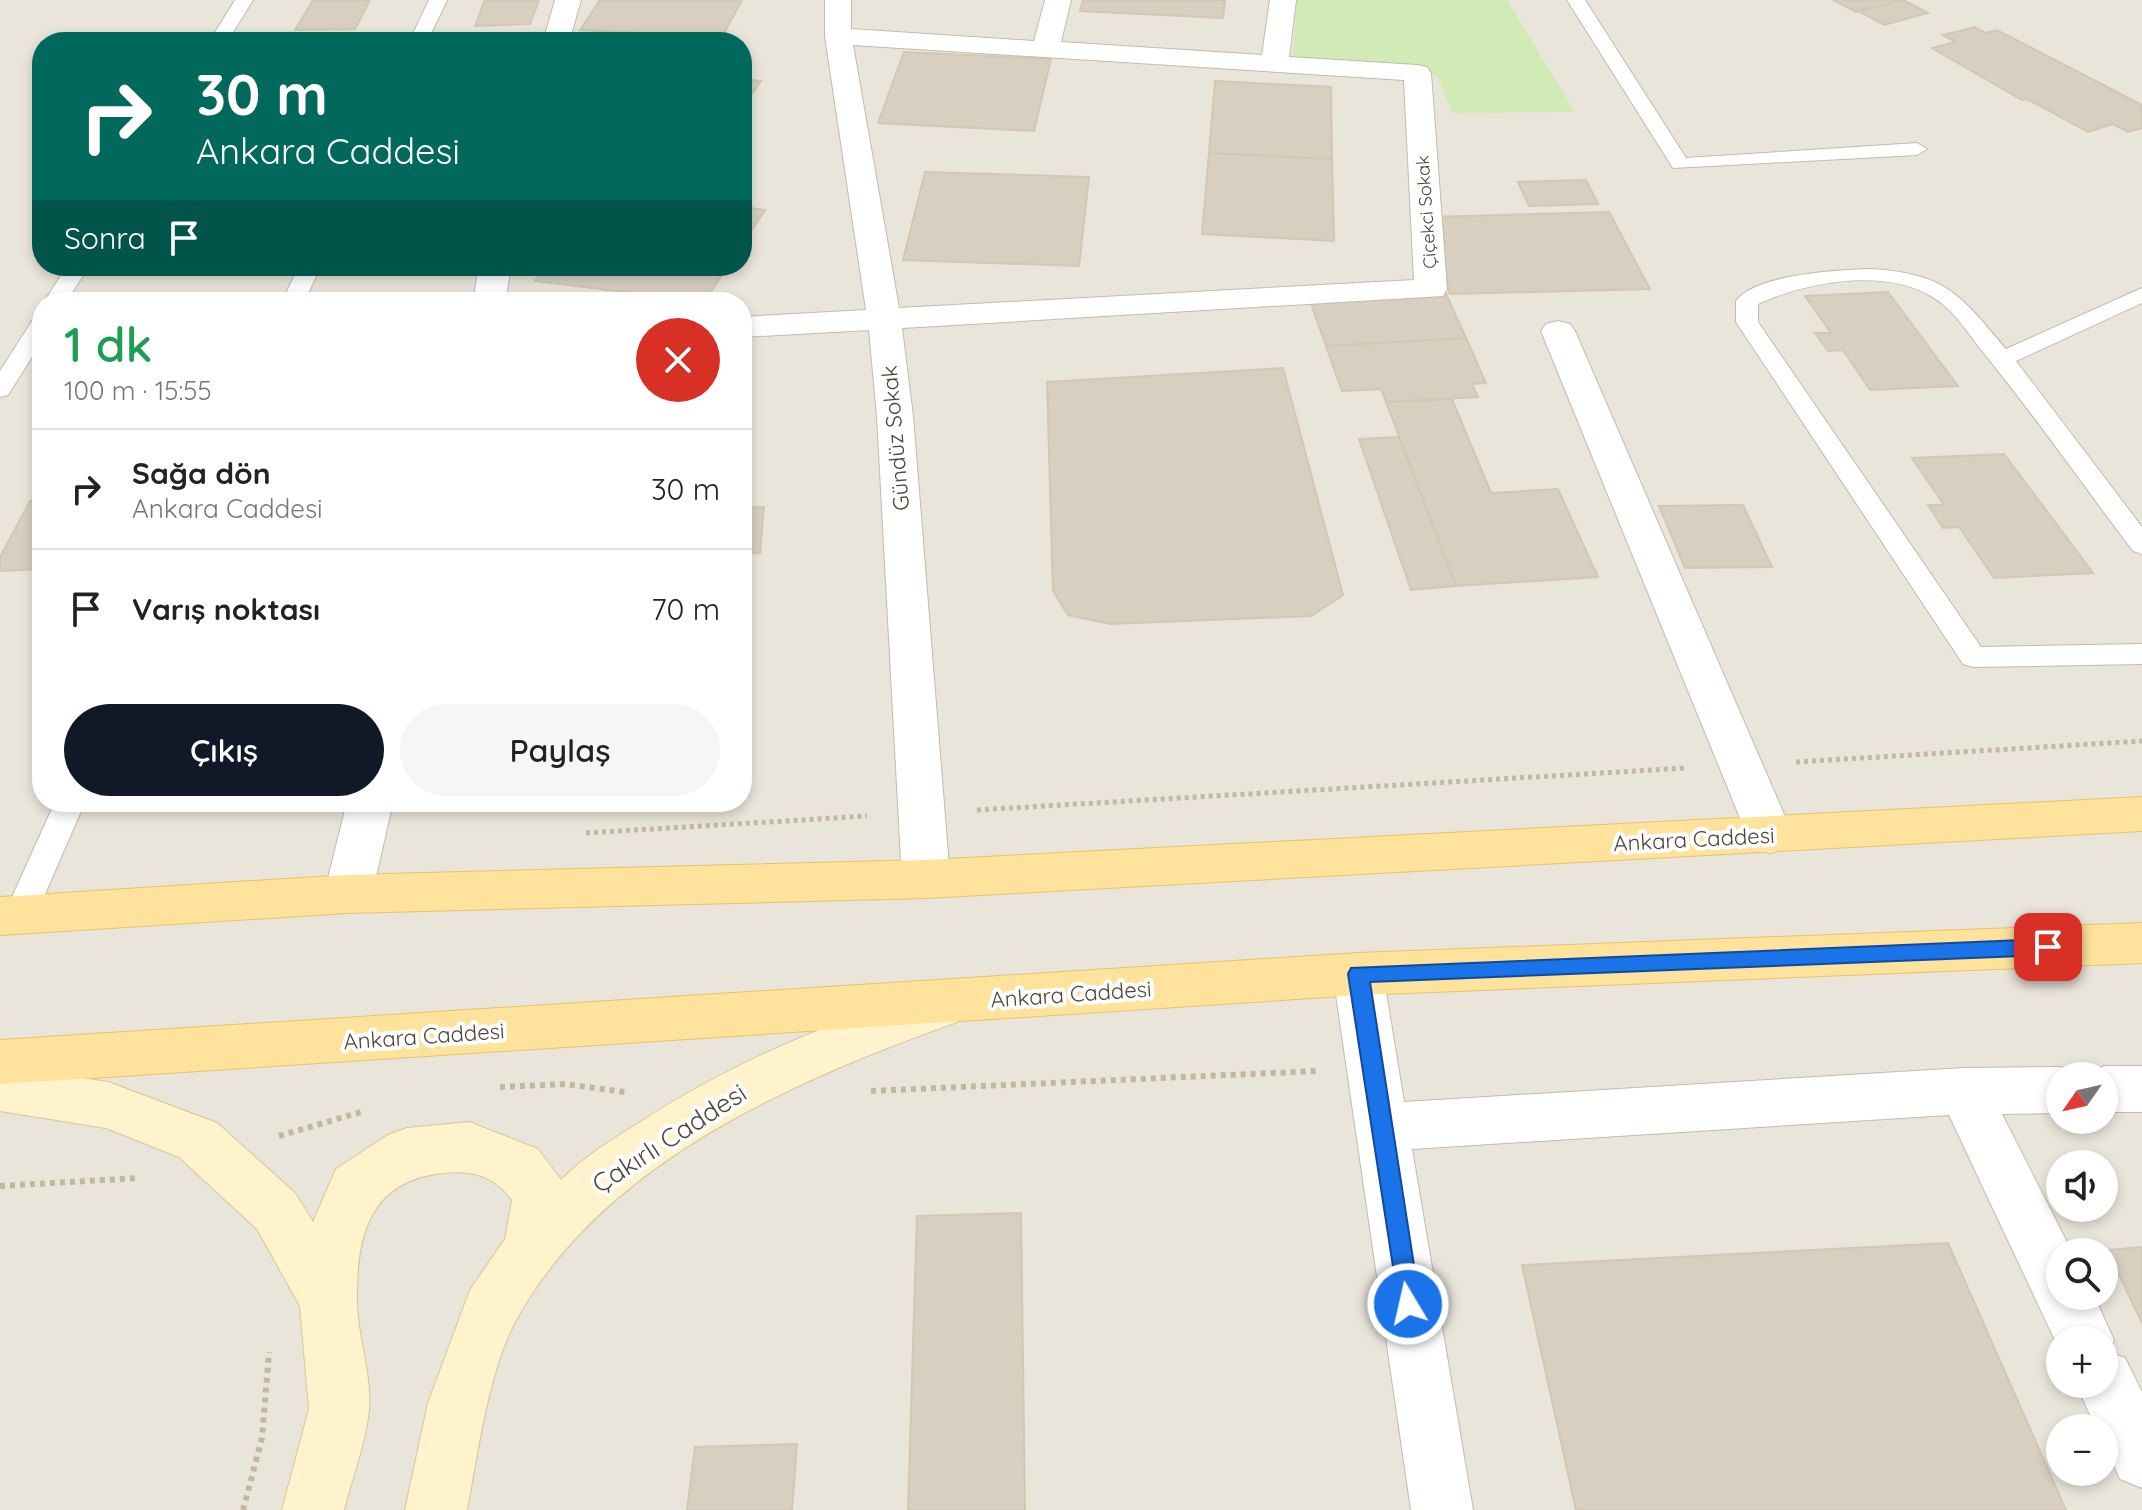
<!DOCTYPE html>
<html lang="tr">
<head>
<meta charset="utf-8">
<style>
	body { margin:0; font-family:Quicksand,sans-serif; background:#f6f6f6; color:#222; height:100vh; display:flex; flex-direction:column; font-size:30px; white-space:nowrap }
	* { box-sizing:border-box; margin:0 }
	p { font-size:26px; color:#767676 }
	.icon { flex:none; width:44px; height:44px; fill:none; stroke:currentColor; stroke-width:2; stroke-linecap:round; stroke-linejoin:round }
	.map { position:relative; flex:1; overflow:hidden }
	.sheet { position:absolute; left:32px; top:292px; width:720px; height:520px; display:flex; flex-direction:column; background:#fff; border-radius:32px; box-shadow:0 4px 12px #0003 }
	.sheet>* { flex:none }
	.banner { position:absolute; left:32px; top:32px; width:720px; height:244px; border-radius:32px; box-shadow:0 4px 12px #0003; background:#00695c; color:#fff; overflow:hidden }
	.needle { width:52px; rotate:236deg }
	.fabs { position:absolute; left:2046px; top:1062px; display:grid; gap:16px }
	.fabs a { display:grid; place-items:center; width:72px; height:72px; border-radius:50%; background:#fff; box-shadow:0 4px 12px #0003; font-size:40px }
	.pin { position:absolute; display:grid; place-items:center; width:68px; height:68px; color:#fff; margin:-34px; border-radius:16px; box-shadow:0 4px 12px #0006 }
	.me { position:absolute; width:88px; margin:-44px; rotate:351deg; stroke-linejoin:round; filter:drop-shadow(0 0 6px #0008) }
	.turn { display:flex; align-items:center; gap:28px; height:168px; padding:0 32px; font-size:36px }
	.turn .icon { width:104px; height:104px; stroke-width:2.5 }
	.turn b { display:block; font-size:56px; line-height:68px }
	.then { display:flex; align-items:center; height:76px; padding:0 32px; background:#0003; gap:16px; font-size:30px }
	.round { display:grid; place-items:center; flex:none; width:84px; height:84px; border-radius:42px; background:#f6f6f6 }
	.overview { display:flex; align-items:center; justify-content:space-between; height:136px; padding:0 32px }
	h1 { font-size:48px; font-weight:600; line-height:60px; color:#1e9e55 }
	.cta { display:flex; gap:16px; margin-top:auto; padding:16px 32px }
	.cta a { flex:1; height:92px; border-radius:48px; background:#111827; color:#fff; font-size:32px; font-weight:600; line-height:92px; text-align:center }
	.cta a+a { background:#f6f6f6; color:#222 }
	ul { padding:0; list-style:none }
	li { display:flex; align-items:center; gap:24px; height:120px; padding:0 32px; border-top:2px solid #e0e0e0 }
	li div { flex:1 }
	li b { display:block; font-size:30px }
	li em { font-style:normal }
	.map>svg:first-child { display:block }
</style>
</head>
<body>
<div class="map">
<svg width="2142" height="1510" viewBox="0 0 2142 1510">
	<rect width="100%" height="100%" fill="#f6f3ec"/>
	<path fill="#eae5da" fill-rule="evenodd" d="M0 0H2142V1510H0ZM42 42H742V266H42ZM42 302H742V802H42ZM2060 1076H2104V1120H2060ZM2060 1164H2104V1208H2060ZM2060 1252H2104V1296H2060ZM2060 1340H2104V1384H2060ZM2060 1428H2104V1472H2060Z"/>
	<path fill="#d2eab5" d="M1296 0H1507L1575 112 1452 113 1437 75 1293 62Z"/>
	<path fill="#d8cfc1" stroke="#d3c7b4" stroke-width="2" d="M313 0H370L355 29 295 30Z
		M485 0H539L530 24 475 26Z
		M600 0H742L722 37 580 30Z
		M1083 0H1225L1223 18 1080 11Z
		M1833 0H1902L1856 12Z
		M1903 0 1928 13 1884 25 1859 11Z
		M1974 27 1986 33 1997 30 2142 105V128L2128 132 2113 124 2088 132 2027 99 2022 100 1932 48 1955 42 1943 35Z
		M904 52 1051 59 1034 131 878 123Z
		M742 79 761 81 742 107Z
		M1215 81 1331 87 1332 159 1209 153Z
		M1209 153 1332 159 1334 241 1202 234Z
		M925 172 1089 177 1079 266 903 260Z
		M1586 180 1598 204 1529 206 1518 182Z
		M742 207 765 210 742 245Z
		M1609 212 1650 289 1450 294 1430 217Z
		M546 266H728L704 302 535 281Z
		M1888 292 1958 386 1870 390 1843 350 1828 351 1815 333H1831L1805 296Z
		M1446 294 1466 338 1326 346 1310 301Z
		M1466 338 1486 383 1472 384 1478 397 1386 402 1381 389 1342 391 1326 346Z
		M1283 368 1343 595 1311 616 1110 624 1068 615 1053 591 1047 382Z
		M1452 399 1491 493 1558 489 1598 577 1456 586 1386 402Z
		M1399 437 1456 586 1411 590 1359 439Z
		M2004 454 2093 573 1994 578 1959 527 1943 528 1928 505H1944L1912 458Z
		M30 501H42V569L0 571V557Z
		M1743 505 1772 567 1685 568 1659 506Z
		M764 507 760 553 742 554V508Z
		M1021 1213 1025 1510H908L917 1216Z
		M1948 1243 2066 1510H1576L1522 1265Z
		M2142 1247V1323L2107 1250Z
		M797 1444 792 1510H687L695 1447Z"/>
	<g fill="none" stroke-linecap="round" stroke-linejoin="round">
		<defs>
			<path id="lane" d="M235 0H253L227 42H209Z
				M429 0H447L427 42H409Z
				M1567 0H1585L1686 158 1917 143 1927 149 1917 155 1673 168Z
				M67 266H89L66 302H44Z
				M299 266H321L304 302H282Z
				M1871 269C1947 274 1959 294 2006 349L2142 288V303L2016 361 2142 527V554L2133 551C2083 485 2035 416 1983 352 1967 332 1952 307 1929 295 1881 268 1806 282 1758 304V322L1981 647 2142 644V664L1973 667 1963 664 1736 322V301C1756 274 1839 270 1871 269Z
				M42 316V341L8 395 0 397V371L34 318Z
				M55 802H85L32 924 20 928 8 924 4 915Z"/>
			<path id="street" d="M555 0H581L569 42H543Z
				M825 0H851V29L1034 41 1045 0H1071L1061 42 1262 55 1270 0H1296L1289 57 1417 65 1427 67 1431 73 1447 289 1443 296 902 328 913 416 950 879 943 892 926 898 909 892 902 879 877 416 869 330 742 337V317L866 310 825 36ZM853 45 1404 80 1414 280 899 308Z
				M479 266H511L505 302H473Z
				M1558 321 1570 324 1575 331 1793 835 1786 848 1770 853 1754 848 1747 835 1541 331 1546 324Z
				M347 802H393L372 894 365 907 348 913 331 907 324 894Z
				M1358 953 1375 959 1383 974 1404 1102 1964 1068 2060 1067 2078 1074 2060 1076V1113L2002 1114 2072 1252H2060V1296H2094L2114 1340 2109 1352 2125 1358 2142 1392V1488L2120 1479 2104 1444V1428H2096L2076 1384H2104V1340H2060V1351L1949 1115 1412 1149 1473 1510H1411L1333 974 1341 959Z
				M2104 1066H2142V1112H2104V1076H2084Z"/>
			<path id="secondary" d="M939 986 957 992 964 1007 957 1022C795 1080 601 1163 515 1322 488 1373 478 1453 467 1510H405L428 1403 470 1290 505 1239 512 1200C494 1176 473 1170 444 1173 370 1180 356 1235 357 1301 357 1336 372 1374 369 1410 366 1442 352 1478 344 1510H282L309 1409 300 1306 257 1229 179 1157 106 1128 0 1111V1065L108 1082 217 1123 295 1193 313 1222 336 1169 388 1135 407 1128 469 1122 538 1149 561 1180C586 1155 615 1138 645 1119 740 1058 833 1022 939 986Z"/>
			<path id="primary" d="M2142 797V831L926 898 348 913 0 935V897L348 875 926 860Z
				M2142 923V963L1358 995 0 1084V1040L1358 953Z"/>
		</defs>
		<use href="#lane" stroke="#c2bbae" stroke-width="2"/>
		<use href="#street" stroke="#c2bbae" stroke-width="2"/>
		<use href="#secondary" stroke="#d6c79b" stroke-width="2"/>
		<use href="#primary" stroke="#e6c16a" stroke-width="2"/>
		<path stroke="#c4b79f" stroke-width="5" stroke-dasharray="4 4" stroke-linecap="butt" d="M1796 762 2142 741
			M977 810 1686 768
			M586 833 867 816"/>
		<path stroke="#c4b79f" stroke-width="6" stroke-dasharray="5 5" stroke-linecap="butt" d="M500 1087 565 1084 625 1092
			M871 1091 1317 1071
			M279 1136 361 1112
			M0 1186 139 1178
			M243 1510 262 1438 269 1352"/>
		<use href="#lane" fill="#fff" fill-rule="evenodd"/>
		<use href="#street" fill="#fff" fill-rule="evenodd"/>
		<use href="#secondary" fill="#fff3cd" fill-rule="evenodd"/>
		<use href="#primary" fill="#ffe39c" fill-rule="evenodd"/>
	</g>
	<path fill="#1a73e8" stroke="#114b97" stroke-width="2" d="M2048 939 2058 947 2048 955 1370 982 1420 1304 1417 1312 1408 1315 1400 1312 1348 974 1351 968Z"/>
	<g text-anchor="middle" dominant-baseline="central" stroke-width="8" stroke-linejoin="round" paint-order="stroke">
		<g font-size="18" fill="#4b4439" stroke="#fff">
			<text transform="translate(1426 212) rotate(-94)">Çiçekci Sokak</text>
		</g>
		<g font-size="22" fill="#4b4439" stroke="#fff">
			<text transform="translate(895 438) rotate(-95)">Gündüz Sokak</text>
			<text transform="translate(1694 839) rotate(-3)">Ankara Caddesi</text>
			<text transform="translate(1071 994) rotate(-4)">Ankara Caddesi</text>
			<text transform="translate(424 1036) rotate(-4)">Ankara Caddesi</text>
		</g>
		<g font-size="26" fill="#4b4439" stroke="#fff">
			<text transform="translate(669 1138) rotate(-33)">Çakırlı Caddesi</text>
		</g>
	</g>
</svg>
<div class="fabs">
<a><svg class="needle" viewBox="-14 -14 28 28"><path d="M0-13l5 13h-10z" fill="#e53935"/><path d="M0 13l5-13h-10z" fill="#767676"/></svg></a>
<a><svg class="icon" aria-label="sound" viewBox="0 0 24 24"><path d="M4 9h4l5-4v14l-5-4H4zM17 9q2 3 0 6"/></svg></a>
<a><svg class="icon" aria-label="search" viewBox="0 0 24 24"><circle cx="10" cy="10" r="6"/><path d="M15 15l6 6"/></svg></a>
<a>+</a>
<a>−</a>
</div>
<div class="pin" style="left:2048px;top:947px;background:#d93025"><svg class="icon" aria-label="arrive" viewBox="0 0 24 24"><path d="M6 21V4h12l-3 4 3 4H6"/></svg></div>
<svg class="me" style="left:1408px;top:1304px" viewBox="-20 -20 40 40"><circle r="17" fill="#1a73e8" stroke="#fff" stroke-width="3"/><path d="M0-11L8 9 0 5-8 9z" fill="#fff"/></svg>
<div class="banner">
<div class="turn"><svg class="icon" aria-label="right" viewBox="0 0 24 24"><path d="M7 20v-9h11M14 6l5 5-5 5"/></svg><div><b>30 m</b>Ankara Caddesi</div></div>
<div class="then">Sonra<svg class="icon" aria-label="arrive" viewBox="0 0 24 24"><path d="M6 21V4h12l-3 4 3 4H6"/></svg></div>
</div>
<section class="sheet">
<div class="overview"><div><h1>1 dk</h1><p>100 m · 15:55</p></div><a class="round" style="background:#d93025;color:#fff"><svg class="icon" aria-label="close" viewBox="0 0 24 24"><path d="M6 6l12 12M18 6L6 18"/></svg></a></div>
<ul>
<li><svg class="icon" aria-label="right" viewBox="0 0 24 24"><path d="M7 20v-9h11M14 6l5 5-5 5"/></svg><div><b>Sağa dön</b><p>Ankara Caddesi</p></div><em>30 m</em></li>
<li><svg class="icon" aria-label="arrive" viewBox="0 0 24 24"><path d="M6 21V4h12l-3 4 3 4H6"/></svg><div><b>Varış noktası</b></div><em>70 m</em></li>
</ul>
<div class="cta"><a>Çıkış</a><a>Paylaş</a></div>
</section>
</div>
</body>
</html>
